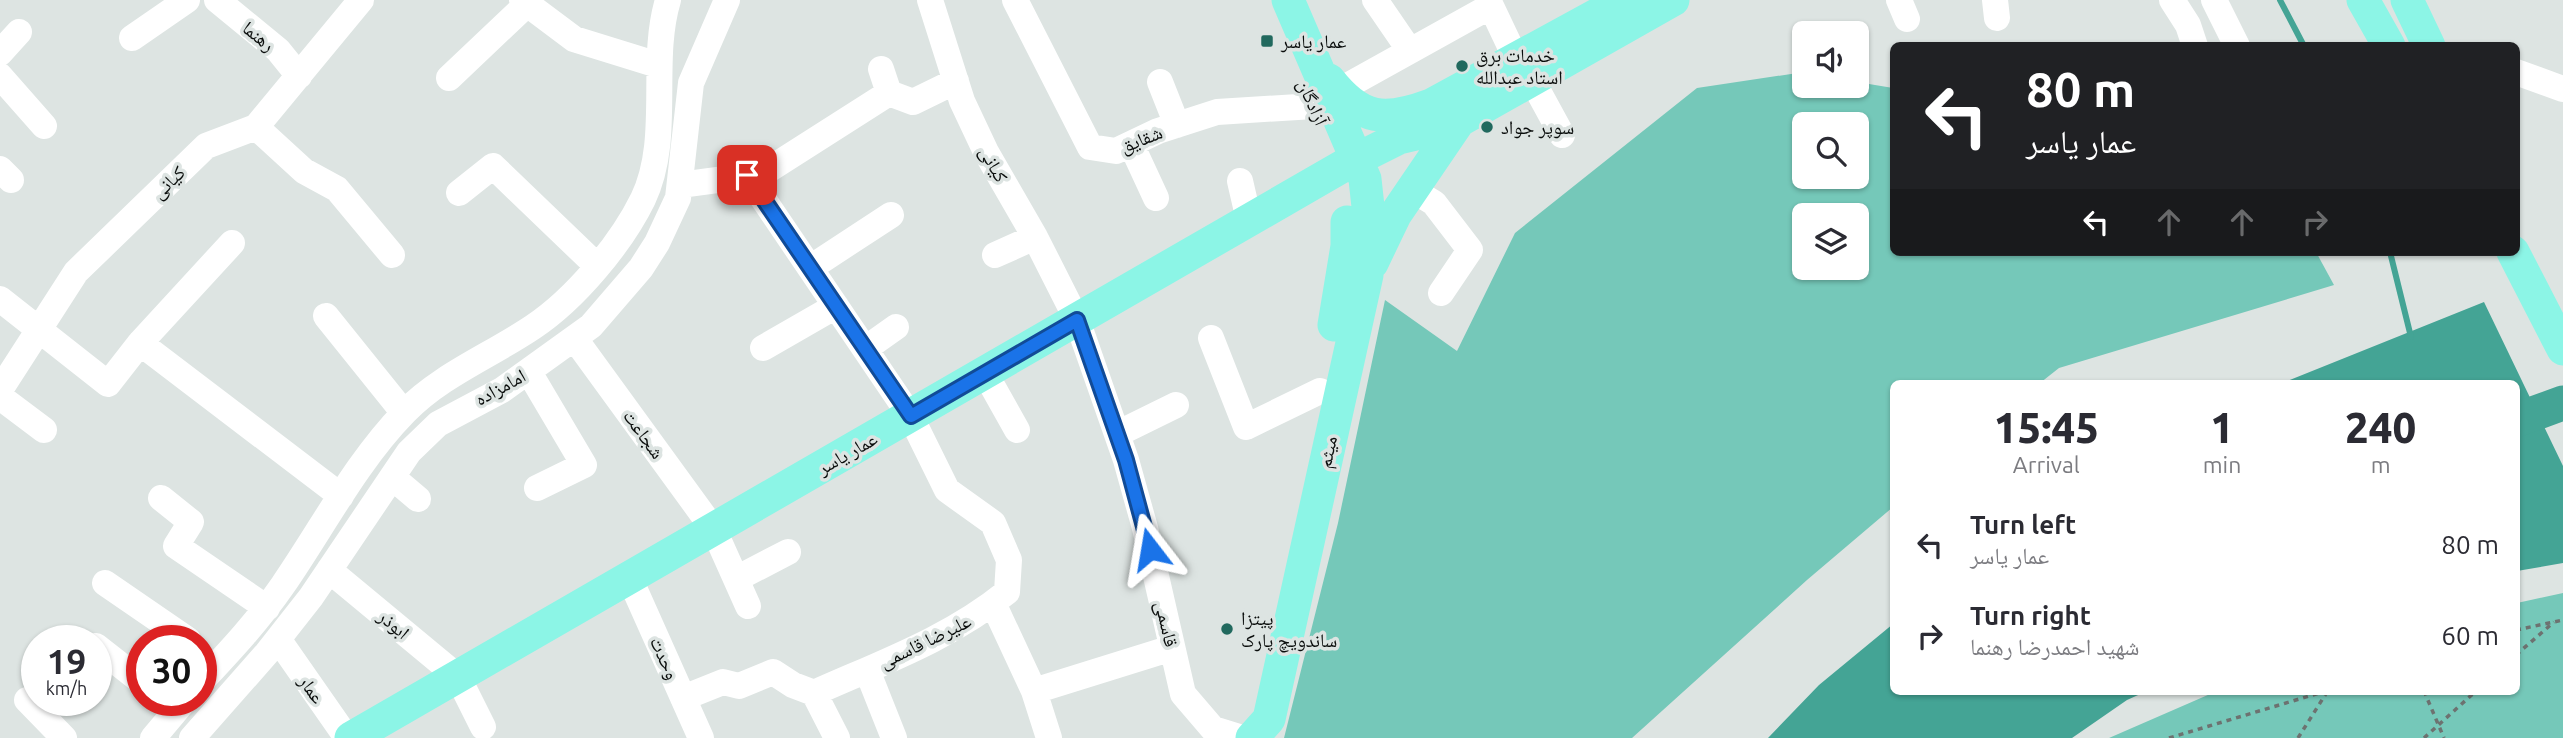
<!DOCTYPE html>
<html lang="en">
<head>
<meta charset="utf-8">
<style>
	body { margin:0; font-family:Ubuntu,"Noto Naskh Arabic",sans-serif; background:#f7f7f7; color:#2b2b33; height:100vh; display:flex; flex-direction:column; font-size:26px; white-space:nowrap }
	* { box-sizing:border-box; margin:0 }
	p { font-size:23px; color:#7c7c81 }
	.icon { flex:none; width:38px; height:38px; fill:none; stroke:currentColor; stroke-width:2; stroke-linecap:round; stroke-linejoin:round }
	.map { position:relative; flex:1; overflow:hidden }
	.panel { position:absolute; left:1890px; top:380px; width:630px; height:315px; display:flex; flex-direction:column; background:#fff; border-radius:10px; box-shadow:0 2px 5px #0004 }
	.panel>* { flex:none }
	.hud { position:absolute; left:1890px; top:42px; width:630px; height:214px; border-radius:10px; box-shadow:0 2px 5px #0004; background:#202124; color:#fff; overflow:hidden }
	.tools { position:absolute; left:1792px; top:21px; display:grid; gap:14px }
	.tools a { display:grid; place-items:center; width:77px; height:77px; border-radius:10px; background:#fff; box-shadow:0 2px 5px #0004; font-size:35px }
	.speed { position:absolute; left:21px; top:625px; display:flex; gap:14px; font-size:35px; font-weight:700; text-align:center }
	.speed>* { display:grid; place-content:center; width:91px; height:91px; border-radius:50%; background:#fff; box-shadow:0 2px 5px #0004; line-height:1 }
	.speed small { font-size:18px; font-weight:400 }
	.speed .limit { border:10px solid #d22; background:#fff; color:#111 }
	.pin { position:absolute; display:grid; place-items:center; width:60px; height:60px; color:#fff; margin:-30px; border-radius:14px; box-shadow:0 4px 10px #0006 }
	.me { position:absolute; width:77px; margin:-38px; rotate:346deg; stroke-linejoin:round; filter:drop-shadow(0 0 5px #0008) }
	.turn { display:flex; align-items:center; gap:24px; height:147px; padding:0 21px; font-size:32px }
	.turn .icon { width:91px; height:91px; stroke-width:2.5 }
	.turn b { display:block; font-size:49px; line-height:60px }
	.lanes { display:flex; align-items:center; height:66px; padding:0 21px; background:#0003; justify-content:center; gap:35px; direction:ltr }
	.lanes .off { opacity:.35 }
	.eta { display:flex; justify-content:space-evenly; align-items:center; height:119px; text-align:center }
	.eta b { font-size:42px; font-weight:800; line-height:49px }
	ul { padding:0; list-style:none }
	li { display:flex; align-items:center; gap:21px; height:91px; padding:0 21px }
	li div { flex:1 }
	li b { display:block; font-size:26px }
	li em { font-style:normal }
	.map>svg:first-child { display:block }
</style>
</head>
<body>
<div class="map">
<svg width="2563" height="738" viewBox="0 0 2563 738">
	<rect width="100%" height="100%" fill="#dde4e2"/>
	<path fill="#75c8b9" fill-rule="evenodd" d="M1804 72V86H1857V82L1893 88 1894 252H2316L2334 285 2059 368 2040 383H1894L1893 507 1807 580 1632 738H1284L1338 523 1385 300 1457 351 1515 233 1697 88ZM1804 124H1857V177H1804ZM1804 215H1857V268H1804Z
		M2563 593V738H2109L2217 691H2516L2517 603Z"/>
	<path fill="#44a495" d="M2484 302 2563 466V563L2517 571 2516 383H2282Z
		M1893 624 1894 691H2147L2127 700 2072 738H1768L1819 685Z"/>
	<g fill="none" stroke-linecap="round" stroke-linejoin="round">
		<path stroke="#44a495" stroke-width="6" d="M2280 0 2304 46
			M2390 252 2411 337"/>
		<path stroke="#44a495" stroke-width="35" d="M2516 420 2563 403"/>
		<path stroke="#6d7270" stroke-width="3.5" stroke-dasharray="5 5" stroke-linecap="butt" d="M2516 630 2563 620
			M2516 655 2554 622
			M2424 691 2444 738
			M2169 738 2326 691
			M2298 738 2327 692
			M2424 738 2476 691"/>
		<path stroke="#fff" stroke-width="26" d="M217 0 278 50 299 76
			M522 0 574 39 658 65
			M930 0 962 101 986 152 1035 237 1077 320 1126 460 1145 528 1183 694 1213 729 1242 738
			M1015 0 1090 147 1116 151 1158 131 1217 112 1314 106
			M1375 0 1410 51
			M1899 0 1907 19
			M1995 0 1997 18
			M2172 0 2188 25 2195 46
			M2214 0 2237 46
			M132 38 187 0
			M0 53 19 32
			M881 69 889 93
			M2516 72 2563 89
			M0 76 44 126
			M449 78 526 5
			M1532 80 1562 135
			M1160 82 1177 125
			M1338 91 1491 6 1517 61
			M256 127 304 171 337 189 392 255
			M1131 144 1156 198
			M0 169 11 180
			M1240 181 1249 220
			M680 185 762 174 889 93 913 102 956 81
			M1411 189 1434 203 1470 250 1441 293
			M459 193 493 166 597 266
			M995 255 1035 237
			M810 268 891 215
			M0 299 108 384 140 343 232 243
			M326 316 404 413
			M1211 338 1246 427 1320 391
			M575 339 714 530 748 606
			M140 343 341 496
			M763 348 836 306
			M865 349 896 327
			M529 372 584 465 537 488
			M985 373 1017 430
			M0 390 76 272 206 146 256 127 361 0
			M0 397 44 430
			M1117 434 1176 405
			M392 477 418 499
			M161 498 191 522 176 546 267 608
			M329 570 458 677 483 727
			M630 579 701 738
			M736 579 788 552
			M105 583 188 640
			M993 603 1034 691 1049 738
			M278 639 347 738
			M96 646 142 682
			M867 670 894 738
			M201 682C230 651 259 620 283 585 323 527 356 462 405 412 441 375 490 356 533 327 575 299 621 244 643 199 672 139 649 63 668 0
			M1034 691 1172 648
			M814 693 837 738
			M683 698 723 682 739 686 773 672 793 685 814 693C881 663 949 639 1007 592L1009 560 993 523 947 490 911 417 747 175
			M27 700 64 738
			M153 738 185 700
			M192 738 267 653 311 597 409 452 438 424 502 390 591 326 641 268 657 243 678 198 691 83 727 0"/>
		<path stroke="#8cf5e6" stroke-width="33" d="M2363 0 2389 46
			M2407 0 2429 46
			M1329 80C1361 121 1385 122 1431 105
			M1399 138 1433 104 1624 0
			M2513 252 2563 349
			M1372 263 1395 215 1459 121
			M1334 325 1347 246V222
			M351 738 1343 166 1399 138 1450 126 1673 0
			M1252 738 1269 719 1367 275 1369 216 1365 179 1288 0"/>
	</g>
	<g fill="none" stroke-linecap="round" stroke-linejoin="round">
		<defs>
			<path id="route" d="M747 175 911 416 1077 320 1126 460 1150 549"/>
		</defs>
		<use href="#route" stroke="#114b97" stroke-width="18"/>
		<use href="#route" stroke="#1a73e8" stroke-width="12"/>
	</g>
	<g fill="#21695e" stroke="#dde4e2" stroke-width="2.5">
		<rect x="1260" y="34" width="14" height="14" rx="3.5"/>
		<circle cx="1462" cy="66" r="7"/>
		<circle cx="1487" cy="127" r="7"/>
		<circle cx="1227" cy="629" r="7"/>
	</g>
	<g text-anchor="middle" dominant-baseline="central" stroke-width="7" stroke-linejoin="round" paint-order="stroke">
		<g font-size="19" fill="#0a0d0c" stroke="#dde4e2">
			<text transform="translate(259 36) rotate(39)">رهنما</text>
			<text transform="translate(1313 102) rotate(66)">آزادگان</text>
			<text transform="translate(1141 139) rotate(-22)">شقایق</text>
			<text transform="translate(994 164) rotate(61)">کیانی</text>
			<text transform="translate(168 182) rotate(-44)">کیانی</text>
			<text transform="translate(500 387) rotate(-29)">امامزاده</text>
			<text transform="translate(644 434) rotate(54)">شجاعت</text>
			<text transform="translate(1327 452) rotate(-78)">میثم</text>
			<text transform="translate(847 453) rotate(-30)">عمار یاسر</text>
			<text transform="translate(394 624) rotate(40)">ابوذر</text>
			<text transform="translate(1167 624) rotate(77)">قاسمی</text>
			<text transform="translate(925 641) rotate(-26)">علیرضا قاسمی</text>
			<text transform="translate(665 658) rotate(66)">وحدت</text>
			<text transform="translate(312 689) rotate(55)">عمار</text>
		</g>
		<g font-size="19" fill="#0a0d0c" stroke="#dde4e2" text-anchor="start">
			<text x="1281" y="41">عمار یاسر</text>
			<text x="1476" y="55">خدمات برق<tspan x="1476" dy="22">استاد عبدالله</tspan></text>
			<text x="1501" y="127">سوپر جواد</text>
			<text x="1241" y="618">پیتزا<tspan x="1241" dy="22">ساندویچ پارک</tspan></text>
		</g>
	</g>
</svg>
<div class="tools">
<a><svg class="icon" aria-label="sound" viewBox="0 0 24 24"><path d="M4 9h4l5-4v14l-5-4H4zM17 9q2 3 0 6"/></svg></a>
<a><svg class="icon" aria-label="search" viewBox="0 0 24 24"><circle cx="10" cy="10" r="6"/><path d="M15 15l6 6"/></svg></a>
<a><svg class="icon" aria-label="layers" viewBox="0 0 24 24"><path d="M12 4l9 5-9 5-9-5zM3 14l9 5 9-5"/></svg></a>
</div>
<div class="speed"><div>19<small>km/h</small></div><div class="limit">30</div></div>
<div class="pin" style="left:747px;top:175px;background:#d93025"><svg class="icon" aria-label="arrive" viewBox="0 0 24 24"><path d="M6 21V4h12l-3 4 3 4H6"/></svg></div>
<svg class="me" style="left:1150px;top:549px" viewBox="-20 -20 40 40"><path d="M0-17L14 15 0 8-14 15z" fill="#1a73e8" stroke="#fff" stroke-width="4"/></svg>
<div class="hud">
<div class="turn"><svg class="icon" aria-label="left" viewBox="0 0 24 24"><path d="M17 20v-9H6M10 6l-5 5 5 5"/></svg><div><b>80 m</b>عمار یاسر</div></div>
<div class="lanes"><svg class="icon" aria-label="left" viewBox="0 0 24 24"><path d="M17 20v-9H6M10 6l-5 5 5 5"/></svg><svg class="icon off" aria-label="ahead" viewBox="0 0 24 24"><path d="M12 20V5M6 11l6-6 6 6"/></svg><svg class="icon off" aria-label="ahead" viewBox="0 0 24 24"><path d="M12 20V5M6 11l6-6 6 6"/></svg><svg class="icon off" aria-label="right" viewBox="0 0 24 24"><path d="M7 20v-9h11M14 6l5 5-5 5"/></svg></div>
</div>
<section class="panel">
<div class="eta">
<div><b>15:45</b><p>Arrival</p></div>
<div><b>1</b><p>min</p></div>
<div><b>240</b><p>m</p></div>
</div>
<ul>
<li><svg class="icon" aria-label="left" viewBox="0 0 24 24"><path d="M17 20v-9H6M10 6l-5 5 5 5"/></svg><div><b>Turn left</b><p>عمار یاسر</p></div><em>80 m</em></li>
<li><svg class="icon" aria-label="right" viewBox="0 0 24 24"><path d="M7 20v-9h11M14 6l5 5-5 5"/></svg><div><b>Turn right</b><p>شهید احمدرضا رهنما</p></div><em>60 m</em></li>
</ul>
</section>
</div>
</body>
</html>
